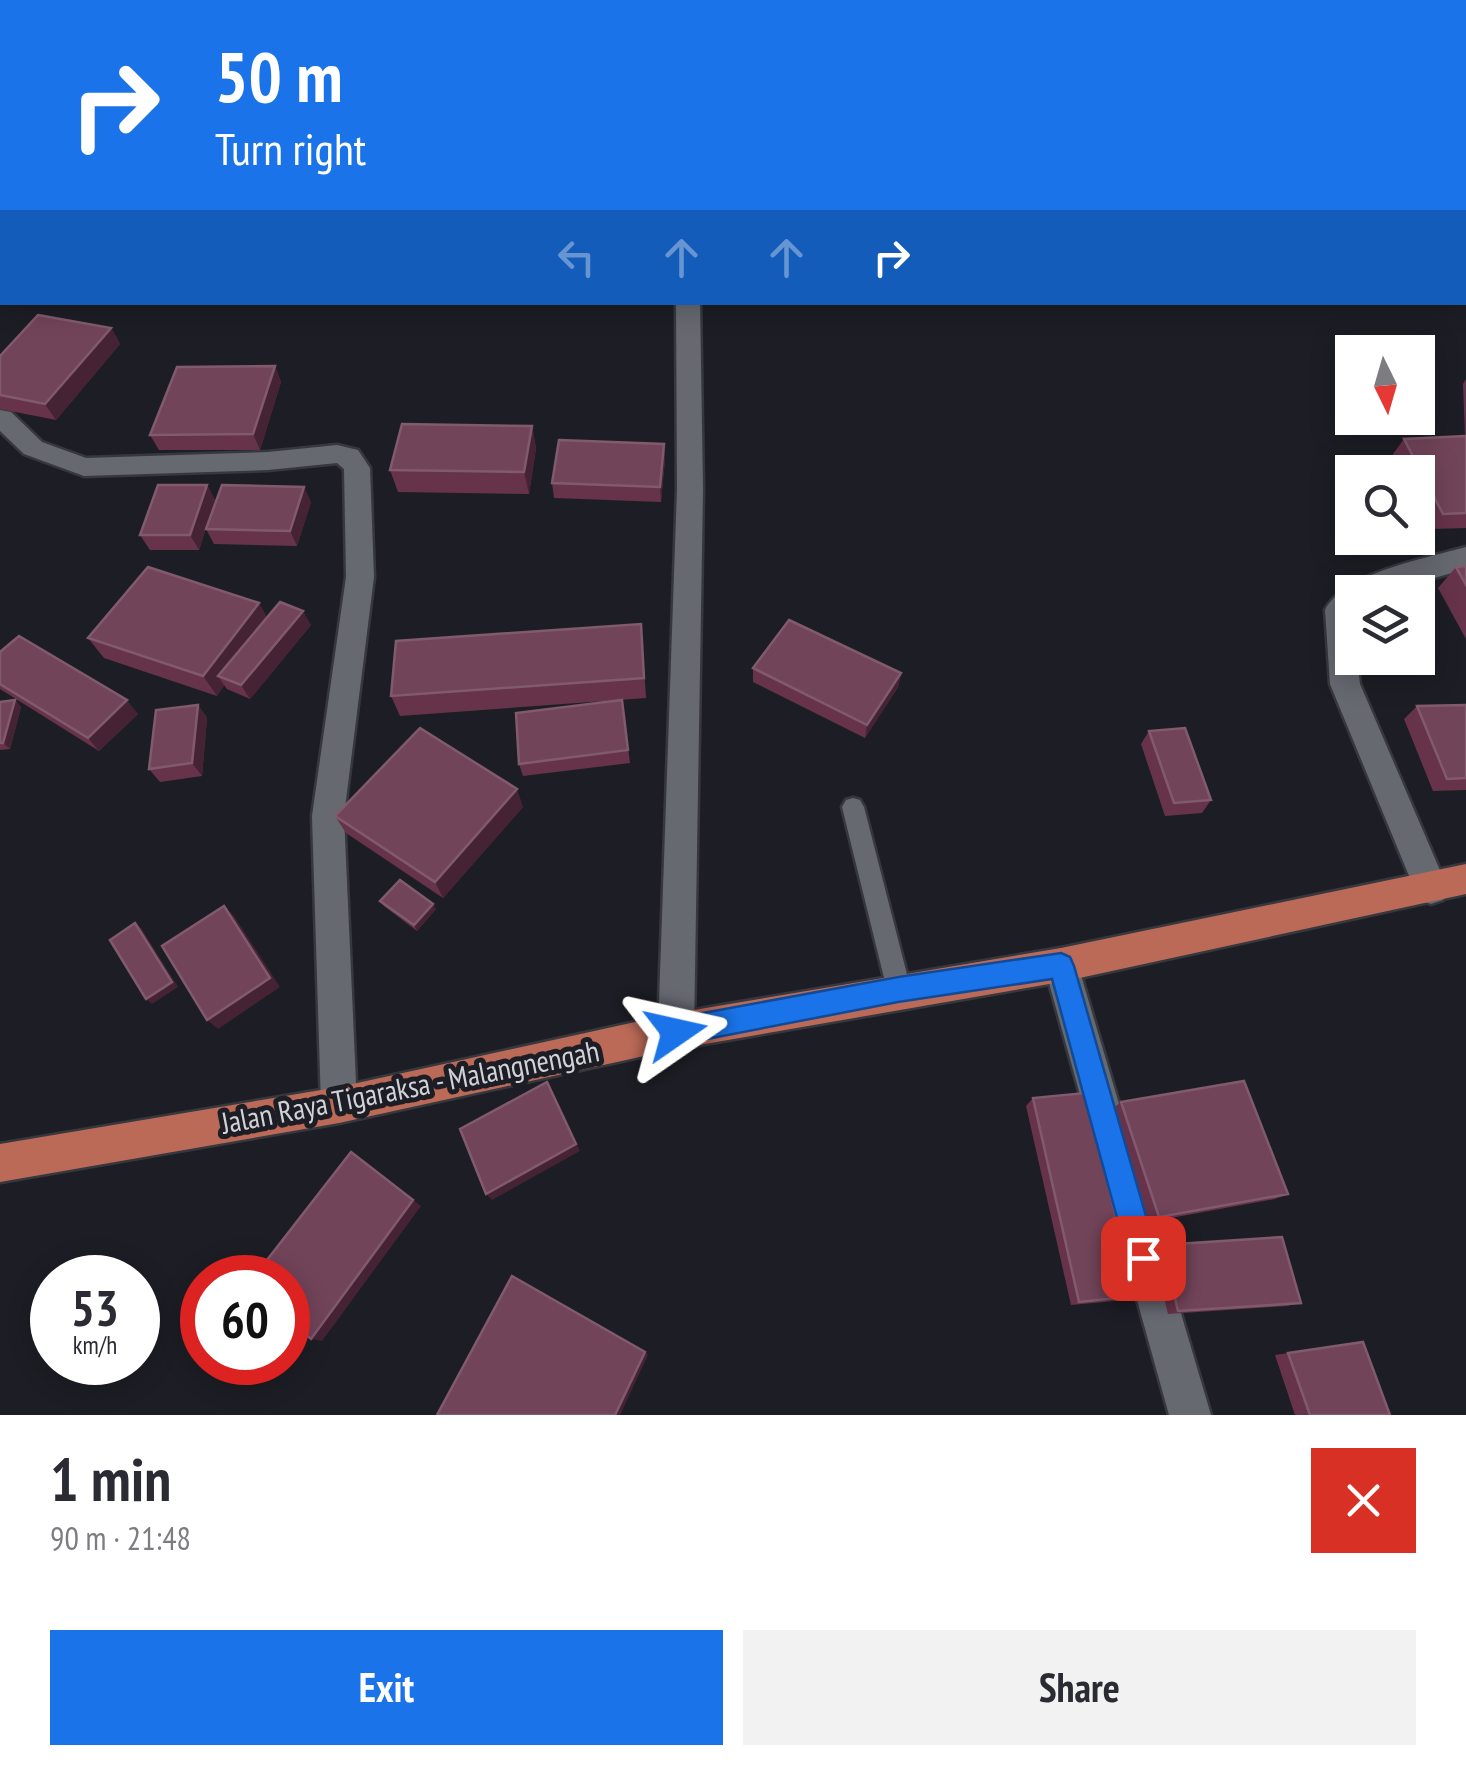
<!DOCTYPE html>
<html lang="en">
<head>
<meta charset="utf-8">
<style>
	body { margin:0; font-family:"PT Sans Narrow",sans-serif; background:#f2f2f3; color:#2b2b33; height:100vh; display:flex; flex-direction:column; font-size:38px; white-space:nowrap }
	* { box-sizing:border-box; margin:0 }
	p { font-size:32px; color:#7c7c81 }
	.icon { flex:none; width:55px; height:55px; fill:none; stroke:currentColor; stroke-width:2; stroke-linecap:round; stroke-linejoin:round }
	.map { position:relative; height:1415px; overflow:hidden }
	.details { display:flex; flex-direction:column; background:#fff; flex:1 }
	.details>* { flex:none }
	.guide { position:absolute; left:0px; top:0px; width:1468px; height:305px; box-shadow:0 5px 25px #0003; background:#1a73e8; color:#fff; overflow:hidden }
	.needle { width:65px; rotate:175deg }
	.fabs { position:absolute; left:1335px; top:335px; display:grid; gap:20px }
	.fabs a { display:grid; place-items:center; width:100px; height:100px; border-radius:0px; background:#fff; box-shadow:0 5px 25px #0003; font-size:50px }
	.speed { position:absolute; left:30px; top:1255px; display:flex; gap:20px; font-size:50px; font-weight:700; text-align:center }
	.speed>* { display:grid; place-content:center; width:130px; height:130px; border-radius:50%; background:#fff; box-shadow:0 5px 25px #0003; line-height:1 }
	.speed small { font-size:25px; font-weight:400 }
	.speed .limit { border:15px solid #d22; background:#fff; color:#111 }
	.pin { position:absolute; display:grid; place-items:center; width:85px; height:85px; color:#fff; margin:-42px; border-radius:20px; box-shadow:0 5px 15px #0006 }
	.me { position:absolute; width:110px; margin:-55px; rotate:79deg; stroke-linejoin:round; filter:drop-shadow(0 0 8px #0008) }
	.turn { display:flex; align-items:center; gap:35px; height:210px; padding:0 50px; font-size:45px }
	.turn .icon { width:130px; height:130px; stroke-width:2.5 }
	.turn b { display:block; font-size:70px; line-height:85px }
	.lanes { display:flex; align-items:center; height:95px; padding:0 50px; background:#0003; justify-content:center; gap:50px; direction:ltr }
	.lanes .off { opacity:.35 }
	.round { display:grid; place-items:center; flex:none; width:105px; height:105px; border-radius:0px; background:#f2f2f3 }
	.overview { display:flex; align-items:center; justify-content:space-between; height:170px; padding:0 50px }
	h1 { font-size:60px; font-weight:700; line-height:75px }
	.primary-button { display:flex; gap:20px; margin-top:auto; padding:20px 50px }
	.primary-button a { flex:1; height:115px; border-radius:0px; background:#1a73e8; color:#fff; font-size:40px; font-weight:700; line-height:115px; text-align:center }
	.primary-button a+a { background:#f2f2f3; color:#2b2b33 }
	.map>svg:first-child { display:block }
</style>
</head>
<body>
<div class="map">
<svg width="1466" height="1415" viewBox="0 0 1466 1415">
	<rect width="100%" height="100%" fill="#1d1e25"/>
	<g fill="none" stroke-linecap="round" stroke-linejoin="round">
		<defs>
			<path id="lane" d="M1 0H15L16 2H3Z
				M2 30V40L0 41V31Z
				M853 798 860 800 864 807 911 990 907 998 899 1001 891 998 887 990 842 807 846 800Z"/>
			<path id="street" d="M676 302H700L703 489 694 1031 689 1043 676 1049 663 1043 658 1031 677 489Z
				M0 410 11 412 42 442 86 458 268 452 337 445 358 450 370 468 374 577 344 816 357 1105 352 1118 339 1123 326 1118 321 1105 312 816 346 577 344 469 337 463 268 470 84 476 24 454 0 431Z
				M1466 547V569L1385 592H1352V658H1357L1360 684 1448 889 1443 900 1431 904 1419 900 1330 684 1325 610C1344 573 1427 558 1466 547Z
				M1061 948 1073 953 1078 965 1211 1415H1169L1044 965 1049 953Z"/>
			<path id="primary" d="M1466 864V894L1061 982 676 1049 339 1123 0 1182V1144L339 1087 676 1013 1061 948Z"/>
		</defs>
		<use href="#lane" stroke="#37383e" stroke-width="5"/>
		<use href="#street" stroke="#37383e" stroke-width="5"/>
		<use href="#primary" stroke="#37383e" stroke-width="5"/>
		<use href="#lane" fill="#676971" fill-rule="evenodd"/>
		<use href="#street" fill="#676971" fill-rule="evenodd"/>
		<use href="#primary" fill="#bc6a58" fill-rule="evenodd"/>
	</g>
	<path fill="#67334a" d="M111 328 120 344 56 420 0 409V356Z
		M275 366 281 382 260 450H159L150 435Z
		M1466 379V528L1432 529 1418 501V472H1403L1393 454 1404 439 1465 436 1463 384Z
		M532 426 536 448 529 494 398 492 390 470Z
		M664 444 665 459 661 502 554 498 552 483Z
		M207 485 215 500 199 550H150L140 535Z
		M311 502 297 546 214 544 206 529Z
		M1466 566V639L1438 588 1456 567Z
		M259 603 267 618 311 625 250 699 227 689 224 685 217 696 104 658 88 638Z
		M641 624 646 698 400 716 391 696Z
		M0 652 138 714 99 751 0 689Z
		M753 668 901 673 898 687 865 738 753 682Z
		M15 700 21 707 10 749 0 750V702Z
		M622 700 630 763 523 776 519 764Z
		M198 705 207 718 202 776 160 782 149 769Z
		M1466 705V790L1433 791 1404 719 1417 706Z
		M1149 731 1211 800 1202 813 1165 816 1141 744Z
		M523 807 443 898 346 833 335 816Z
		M380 901 436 909 417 931 384 906Z
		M1033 1098 1136 1296 1126 1300 1071 1305 1026 1106Z
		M1121 1102 1288 1194 1275 1199 1149 1222 1112 1109Z
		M1162 1245 1301 1303 1287 1306 1168 1314 1152 1249Z
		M1363 1342 1390 1415H1295L1275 1355Z"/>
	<path fill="#452335" d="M111 328 120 344 56 420 45 404Z
		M275 366 281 382 260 450 253 434Z
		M532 426 536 448 529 494 524 472Z
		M664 444 665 459 661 502 660 487Z
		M207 485 215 500 199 550 190 535Z
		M304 487 311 502 297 546 290 531Z
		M259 603 270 623 218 676 224 685 217 696 203 676Z
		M303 611 311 625 250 699 241 685Z
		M901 673 898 687 865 738 867 725Z
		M15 700 21 707 10 749 3 743Z
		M127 700 138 714 99 751 88 738Z
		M198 705 207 718 202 776 192 763Z
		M517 789 523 807 443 898 435 882Z
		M433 904 436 909 417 931 414 925Z
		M224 906 234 916 280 987 218 1029 207 1020Z
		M135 923 141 928 178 987 152 1004 146 999Z
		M547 1082 580 1151 492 1200 486 1194Z
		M413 1200 421 1206 322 1341 311 1339Z
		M645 1352 648 1355 620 1415H615Z"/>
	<path fill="#724459" stroke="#815a6d" stroke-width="2.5" d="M476 0H509L508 2H475Z
		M515 0H536L535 2H514Z
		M541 0H565L564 2H541Z
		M638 0H685L684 2H637Z
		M730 0H786V2H730Z
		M38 315 111 328 45 404 0 395V356Z
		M275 366 253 434 150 435 177 367Z
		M402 424 532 426 524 472 390 470Z
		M1466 436V513L1443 514 1404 439Z
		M559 440 664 444 660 487 552 483Z
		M158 485H207L190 535H140Z
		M222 485 304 487 290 531 206 529Z
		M1466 566V585L1456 567Z
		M148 567 259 603 203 676 88 638Z
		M280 602 303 611 241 685 218 676Z
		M789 620 901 673 867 725 753 668Z
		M641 624 644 678 391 696 396 641Z
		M19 636 127 700 88 738 0 684V652Z
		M15 700 3 743H0V702Z
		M622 700 628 750 519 764 516 713Z
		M198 705 192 763 149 769 156 710Z
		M1466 705V778L1447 779 1417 706Z
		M420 728 517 789 435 882 335 816Z
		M1185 728 1211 800 1174 803 1149 731Z
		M400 880 433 904 414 925 380 901Z
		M224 906 270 978 207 1020 162 946Z
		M135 923 172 982 146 999 110 940Z
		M1244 1081 1288 1194 1159 1217 1121 1102Z
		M547 1082 576 1144 486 1194 460 1129Z
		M1085 1093 1136 1296 1079 1302 1033 1098Z
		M351 1152 413 1200 311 1339 288 1319V1278H253Z
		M1282 1237 1301 1303 1178 1311 1162 1245Z
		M512 1276 645 1352 615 1415H437Z
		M1363 1342 1390 1415H1310L1288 1353Z"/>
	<path fill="#1a73e8" stroke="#114b97" stroke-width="2.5" d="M1061 953 1070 957 1074 966 1158 1258 1154 1269 1143 1273 1133 1269 1128 1258 1052 979 898 1002 676 1045 666 1041 662 1032 666 1022 676 1018 898 977Z"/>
	<g text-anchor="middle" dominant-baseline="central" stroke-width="10" stroke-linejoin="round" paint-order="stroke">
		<g font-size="30" fill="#d1d2d7" stroke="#1d1e25">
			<text transform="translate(410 1086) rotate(-11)">Jalan Raya Tigaraksa - Malangnengah</text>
		</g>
	</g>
</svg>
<div class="fabs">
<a><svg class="needle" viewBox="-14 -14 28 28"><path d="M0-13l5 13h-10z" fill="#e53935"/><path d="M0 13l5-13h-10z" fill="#7c7c81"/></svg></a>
<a><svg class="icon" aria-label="search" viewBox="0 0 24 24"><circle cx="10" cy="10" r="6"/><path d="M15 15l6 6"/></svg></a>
<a><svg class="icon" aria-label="layers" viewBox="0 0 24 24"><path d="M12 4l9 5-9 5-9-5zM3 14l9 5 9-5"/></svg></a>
</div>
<div class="speed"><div>53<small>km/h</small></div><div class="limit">60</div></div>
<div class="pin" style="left:1143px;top:1258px;background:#d93025"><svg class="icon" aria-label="arrive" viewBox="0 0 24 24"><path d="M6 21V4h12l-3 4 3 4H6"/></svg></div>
<svg class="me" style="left:676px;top:1032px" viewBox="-20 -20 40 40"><path d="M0-17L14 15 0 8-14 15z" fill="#1a73e8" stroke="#fff" stroke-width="4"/></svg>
<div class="guide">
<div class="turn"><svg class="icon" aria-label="right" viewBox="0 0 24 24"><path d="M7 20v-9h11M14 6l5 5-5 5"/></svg><div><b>50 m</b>Turn right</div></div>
<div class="lanes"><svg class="icon off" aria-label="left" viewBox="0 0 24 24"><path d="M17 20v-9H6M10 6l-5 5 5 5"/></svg><svg class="icon off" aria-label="ahead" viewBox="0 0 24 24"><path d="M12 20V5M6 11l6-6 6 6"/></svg><svg class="icon off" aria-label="ahead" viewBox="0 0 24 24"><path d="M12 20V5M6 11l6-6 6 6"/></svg><svg class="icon" aria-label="right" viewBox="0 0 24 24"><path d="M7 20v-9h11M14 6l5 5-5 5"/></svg></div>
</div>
</div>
<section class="details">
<div class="overview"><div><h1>1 min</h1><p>90 m · 21:48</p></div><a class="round" style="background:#d93025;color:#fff"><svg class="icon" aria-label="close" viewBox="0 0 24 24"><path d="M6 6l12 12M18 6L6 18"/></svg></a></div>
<div class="primary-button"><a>Exit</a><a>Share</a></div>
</section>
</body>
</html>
